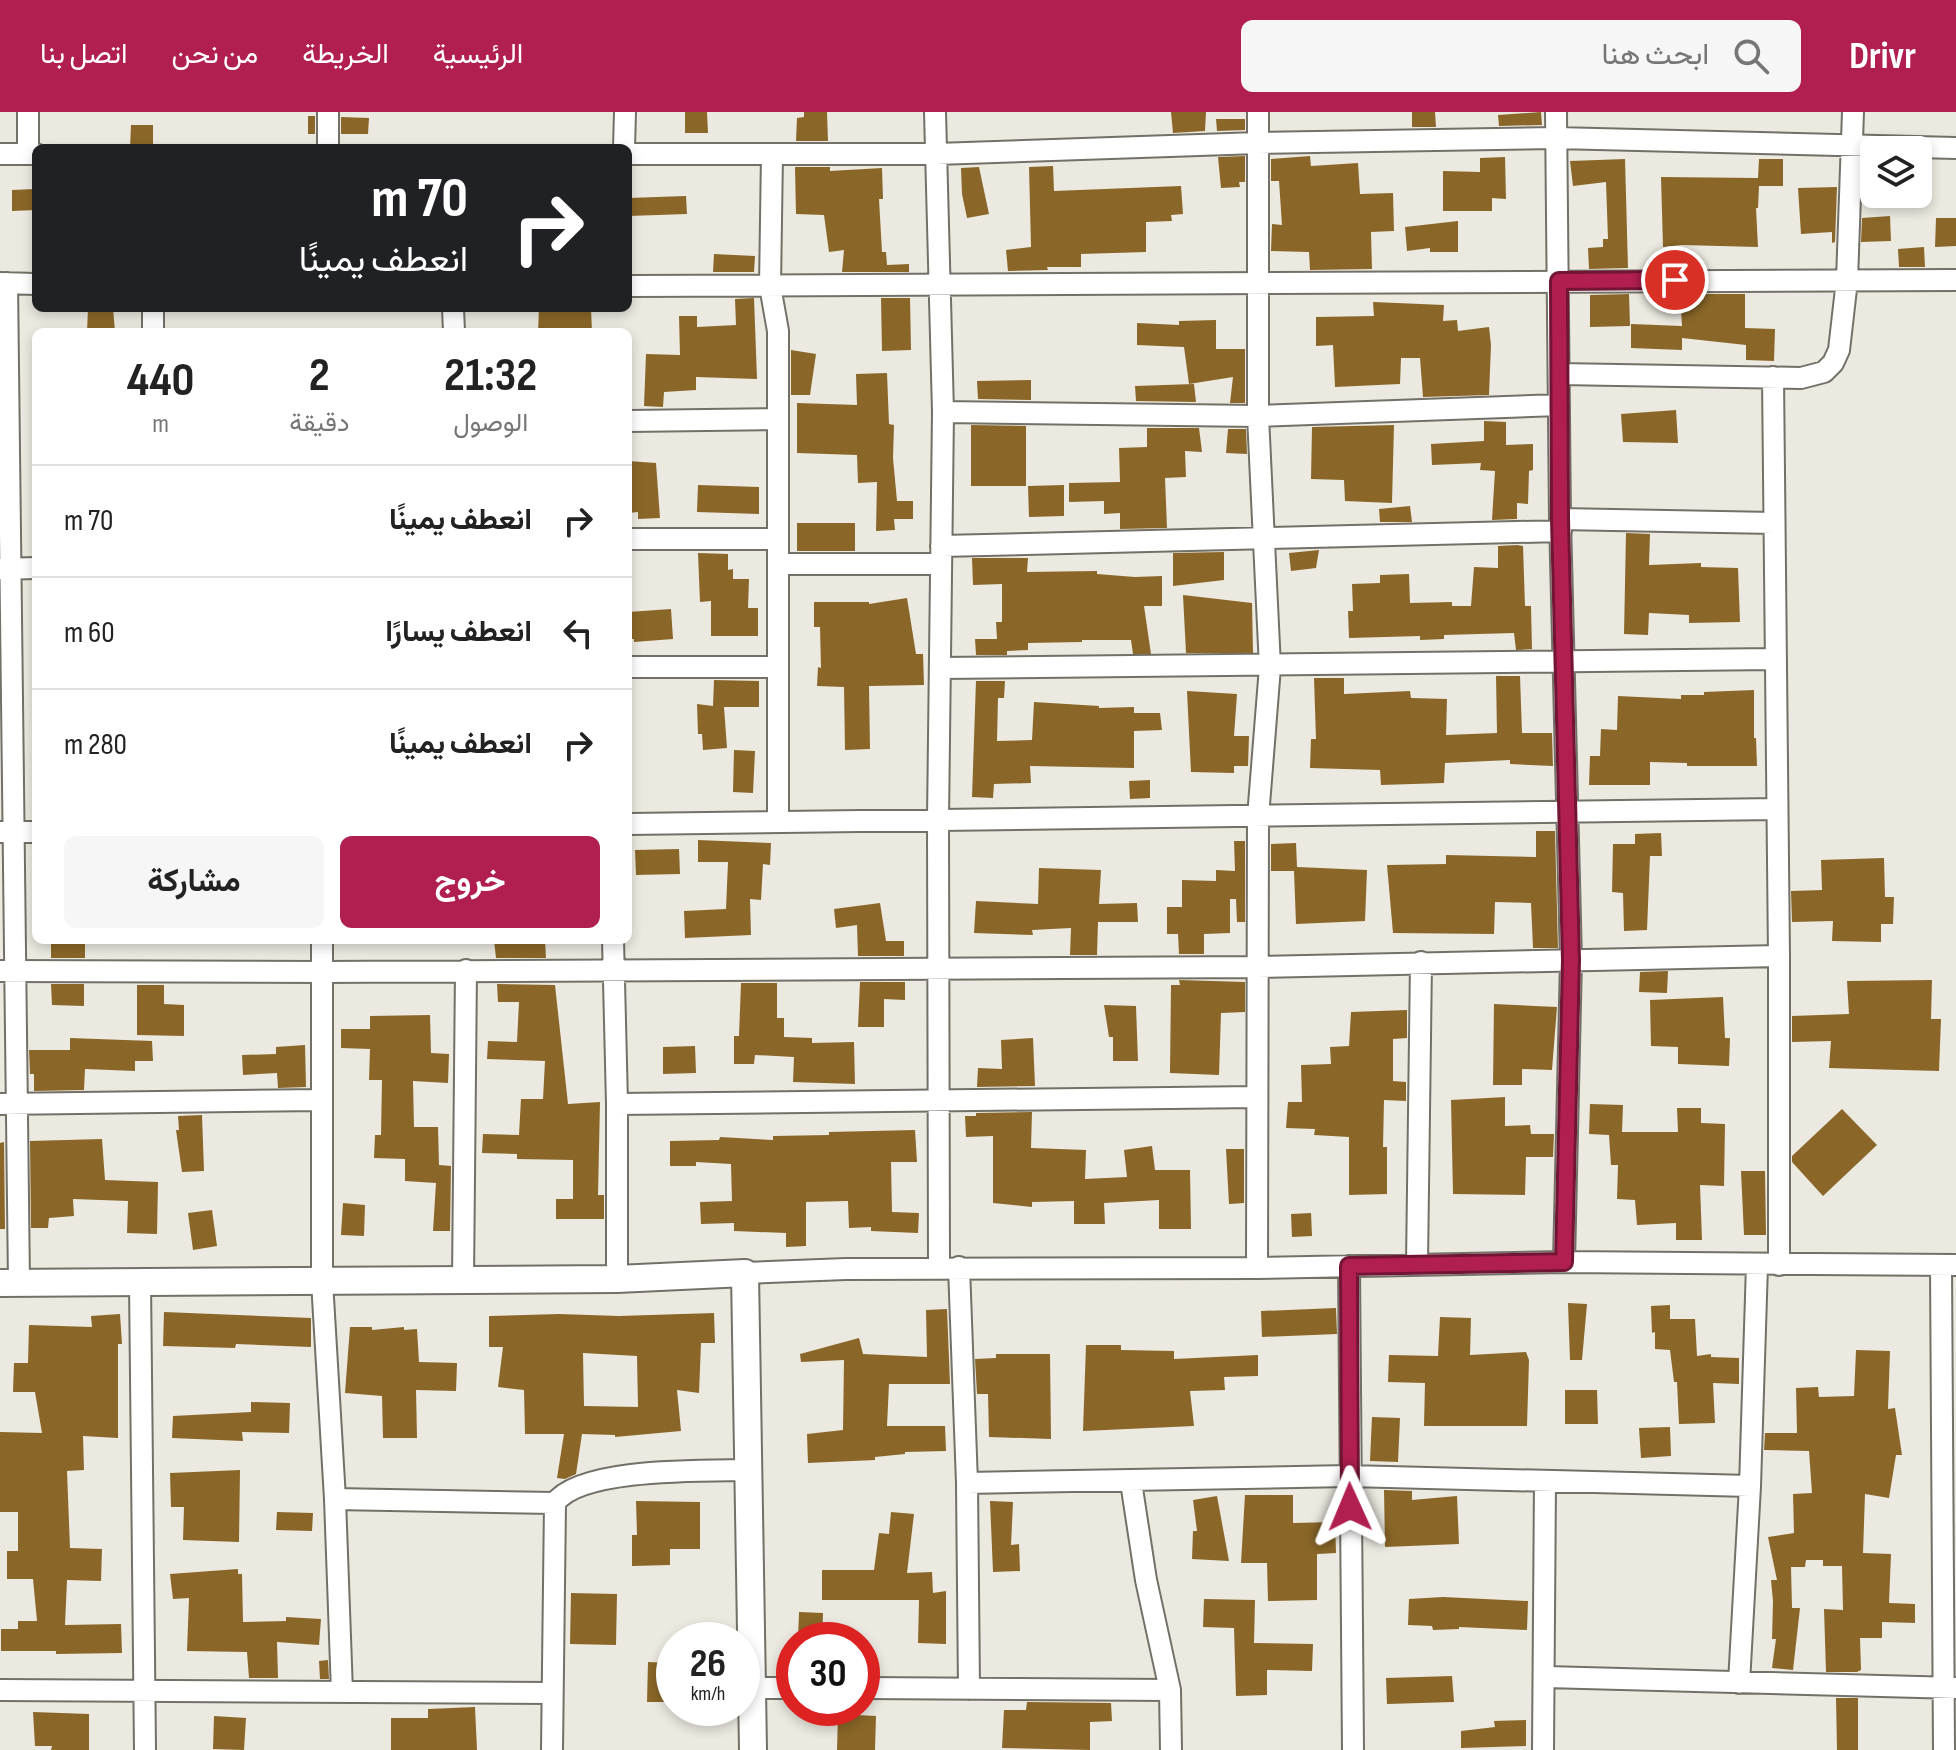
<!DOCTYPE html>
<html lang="ar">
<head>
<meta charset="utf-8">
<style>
	body { margin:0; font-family:"Sofia Sans Condensed",Vazirmatn,sans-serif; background:#f6f6f6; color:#222; direction:rtl; height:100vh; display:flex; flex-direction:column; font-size:30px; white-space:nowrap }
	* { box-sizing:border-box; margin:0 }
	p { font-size:26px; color:#767676 }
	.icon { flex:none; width:44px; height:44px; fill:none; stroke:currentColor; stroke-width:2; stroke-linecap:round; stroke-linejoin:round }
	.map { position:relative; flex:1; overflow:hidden; direction:ltr }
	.side { position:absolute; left:32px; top:216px; width:600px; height:616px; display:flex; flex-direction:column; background:#fff; border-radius:12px; box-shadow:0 4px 12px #0003; direction:rtl }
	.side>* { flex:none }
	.top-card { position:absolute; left:32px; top:32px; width:600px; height:168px; border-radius:12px; box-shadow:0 4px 12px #0003; direction:rtl; background:#202124; color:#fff; overflow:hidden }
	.buttons { position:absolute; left:1860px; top:24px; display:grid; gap:16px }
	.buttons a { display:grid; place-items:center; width:72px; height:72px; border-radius:12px; background:#fff; box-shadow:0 4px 12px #0003; font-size:40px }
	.speed { position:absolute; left:656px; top:1510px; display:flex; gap:16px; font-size:40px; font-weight:700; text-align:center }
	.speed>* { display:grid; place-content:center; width:104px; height:104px; border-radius:50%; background:#fff; box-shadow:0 4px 12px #0003; line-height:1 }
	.speed small { font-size:20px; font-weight:400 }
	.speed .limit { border:12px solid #d22; background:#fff; color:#111 }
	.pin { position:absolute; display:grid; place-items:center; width:68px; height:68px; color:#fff; margin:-34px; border:4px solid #fff; border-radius:50%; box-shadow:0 2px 8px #0007 }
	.me { position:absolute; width:88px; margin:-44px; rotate:359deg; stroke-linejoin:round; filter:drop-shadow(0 0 6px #0008) }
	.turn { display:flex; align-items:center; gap:28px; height:168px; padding:0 32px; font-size:36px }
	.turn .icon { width:104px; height:104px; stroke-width:2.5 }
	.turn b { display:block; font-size:56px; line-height:68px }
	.eta { display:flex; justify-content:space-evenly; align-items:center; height:136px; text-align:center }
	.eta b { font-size:48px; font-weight:700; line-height:56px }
	.primary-button { display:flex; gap:16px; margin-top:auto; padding:16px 32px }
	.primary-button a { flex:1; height:92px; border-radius:12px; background:#b01f4f; color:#fff; font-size:32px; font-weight:700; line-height:92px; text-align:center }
	.primary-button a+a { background:#f6f6f6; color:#222 }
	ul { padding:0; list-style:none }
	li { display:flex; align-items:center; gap:24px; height:112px; padding:0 32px; border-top:2px solid #e0e0e0 }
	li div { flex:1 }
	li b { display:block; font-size:30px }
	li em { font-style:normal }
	header { display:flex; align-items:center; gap:48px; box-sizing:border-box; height:112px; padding:0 40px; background:#b01f4f; color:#fff }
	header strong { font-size:38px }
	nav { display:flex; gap:44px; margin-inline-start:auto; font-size:28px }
	.search { width:560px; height:72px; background:#f6f6f6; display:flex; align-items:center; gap:20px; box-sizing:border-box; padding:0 28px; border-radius:12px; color:#767676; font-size:30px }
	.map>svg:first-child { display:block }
</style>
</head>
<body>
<header>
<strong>Drivr</strong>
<div class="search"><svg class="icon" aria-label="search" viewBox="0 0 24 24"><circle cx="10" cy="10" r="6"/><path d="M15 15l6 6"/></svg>ابحث هنا</div>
<nav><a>الرئيسية</a><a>الخريطة</a><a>من نحن</a><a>اتصل بنا</a></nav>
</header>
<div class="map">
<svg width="1956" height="1638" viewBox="0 0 1956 1638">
	<rect width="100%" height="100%" fill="#ece9e0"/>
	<path fill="#8a6728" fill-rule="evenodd" d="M685 0H707L708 21H685Z
		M804 0H827L828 29H796L797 6 804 5Z
		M1171 0H1206L1205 19 1173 21Z
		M1412 0H1435L1436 15H1412Z
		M1541 0 1542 13 1499 14 1498 3Z
		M308 4H315V22H308Z
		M341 5 369 6 368 22H341Z
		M1216 7H1245V18L1217 19Z
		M131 13H153V36H130Z
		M1245 44V70H1239L1240 75 1221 76 1218 45Z
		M1310 44 1311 54 1358 51 1360 82 1393 81 1394 119 1371 120 1372 157 1310 158 1309 140 1271 139 1272 112 1282 113 1279 69H1271V47Z
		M1505 45 1506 87 1492 86V99H1443V59L1480 60V46Z
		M1625 47 1628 156 1589 157 1588 136 1603 135V127H1608L1606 70 1573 74 1570 49Z
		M1759 47H1783V74H1759L1758 96H1756L1758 135 1682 133 1663 135 1661 65 1758 66Z
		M1053 54 1054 79 1181 74 1183 102 1171 103 1172 109 1146 110V140L1081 142V155H1047L1048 158 1008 159 1006 138 1031 135 1029 55Z
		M795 55H830V59L882 56 883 87H879L882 140H886L887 153 909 152V160H842L844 138 829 140 824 103 796 102Z
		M979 55 989 102 967 106 962 82 961 56Z
		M1837 75 1835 130 1832 131V120L1801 122 1798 76Z
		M35 77 36 98 12 99V78Z
		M686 84 687 102 628 104V86Z
		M1890 104 1891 129 1861 130 1862 106Z
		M1936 106H1956V134L1935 135Z
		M1458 109V140H1430V136L1407 139 1405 115Z
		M1924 135 1925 155H1899L1898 137Z
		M714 142 755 144 754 160H713Z
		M1629 182 1630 214 1590 215V183Z
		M1680 182H1745V216L1775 217 1774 249 1746 248V233L1682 226V238L1631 236V212L1682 214Z
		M754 186 757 267 696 265V278L664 280 663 295 644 294 646 242 680 243 679 204H697V215L736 213 735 187Z
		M881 186H910L911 238 882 239Z
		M1373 190 1444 193 1443 209 1457 208 1458 219 1489 215 1491 233 1489 283 1423 285 1420 246H1401L1400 272 1335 275 1333 233 1316 234V205L1374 204Z
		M88 196H113L115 220H87Z
		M539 196H591L592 220H538Z
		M1216 208V237H1245V291H1230L1233 265 1189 272 1184 235 1137 233V211L1179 213V209Z
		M791 238 816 242 810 283H791Z
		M887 261 889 312 894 313 893 346 897 389H913V407H894L895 418 876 419 877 370 858 371 857 343 797 341V291L857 293 856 262Z
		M1031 268V288L978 287 977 269Z
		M1194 272 1196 290 1136 289 1135 274Z
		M1676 298 1678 331 1623 330 1621 302Z
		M1484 309 1506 310V333L1533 332V358L1529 359 1528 392 1517 391V407L1492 408 1495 359 1480 358 1481 351 1432 353 1431 332 1484 329Z
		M971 313 1026 314V374H971Z
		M1394 313 1392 391 1345 389 1344 368 1311 367 1312 315Z
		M1147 316H1199L1202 340 1185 339 1186 365 1165 366 1167 416 1120 417V401L1104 402V389L1069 390V371L1120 370 1119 336 1147 335Z
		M1228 317H1246L1247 342 1226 341Z
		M628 349 656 351 660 406 638 407V400L628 401Z
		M698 373 759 375V402L697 400Z
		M1064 373V404L1029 405 1028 374Z
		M1410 394 1412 410H1380L1379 397Z
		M797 411H855V439H797Z
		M1626 421 1650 422 1649 453 1701 451V455L1738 456 1740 510 1689 511V503L1649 501 1648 523 1624 522Z
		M1517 433 1523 434 1525 494H1531L1532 537 1516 538 1514 521 1444 523V527L1420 528V524L1349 526 1348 499H1353L1352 472 1380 471V463L1409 462 1410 491 1452 490V494H1471L1474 455 1498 456V434Z
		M1319 438 1316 456 1291 459 1289 441Z
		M1224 440V468L1173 474V441Z
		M698 441 728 442V458L733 457V467H749L748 496H758V524H711V489L700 490Z
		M972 446H1028L1027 460 1097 459V462L1135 465 1162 464V494H1144L1151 542H1133L1131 528H1082V530L1028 531V538L1007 539V543H976L975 527H997L996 510H1002V472L973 473Z
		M1183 483 1252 491 1253 541H1186Z
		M907 486 916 542H923L924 573 869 574 870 637 845 638 844 575 817 574 818 555 821 556 820 515H814V490H869V492Z
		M671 497 673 527 634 530V527H628V500Z
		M1496 564H1520L1522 621H1552L1553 654 1510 652V648L1445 651 1444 671 1381 673 1380 658 1310 656 1311 627H1316L1314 566H1344V582L1410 579 1411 586 1447 587 1446 623 1497 621Z
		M714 568 759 569V595H724L727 636 703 638 702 622H698L697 592 713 594Z
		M976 569H1005L1004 586H998L997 629 1032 628 1034 590 1099 594V596L1134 595V601H1160L1162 618 1134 619V656L1030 654 1031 671 994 672 993 686 972 685Z
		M1754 578V626H1756L1757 654H1687V651L1650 650V673H1589L1590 644H1600L1601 617 1617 618 1618 584 1681 587V583H1704V580Z
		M1187 579 1237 582 1234 624H1249L1248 654H1234V661L1191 660Z
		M734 638 755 639 753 681 733 680Z
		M1150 668V686L1130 687 1129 669Z
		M1536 719H1555L1558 836H1533L1531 791 1495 790 1494 822 1393 821 1387 753 1446 752V743L1536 745Z
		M1661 721 1662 744H1650L1647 818 1624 819 1623 781 1612 780 1613 732H1635V722Z
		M698 728 771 731 770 753 763 752 761 788 750 787 751 823 685 826 684 799 726 797 728 750H698Z
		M1234 729H1245V810H1237L1236 787H1230V821L1204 822V842H1179L1178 822H1167V795H1182V768L1216 769V758L1235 759Z
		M1296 731 1297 755 1367 758 1365 809 1296 812 1294 759H1271V732Z
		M679 737 680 762 636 763 635 738Z
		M1884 746 1885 785H1894L1893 812H1881V830L1832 829 1833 809 1792 810 1791 779 1822 778 1821 748Z
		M1039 756 1101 758 1099 792 1137 791 1138 810H1098L1097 843H1070L1071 816 1032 818 1033 823 974 821 976 789 1038 792Z
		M880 791 886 829H904V844H858L857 813 836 816 834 797Z
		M51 828H85V846H51Z
		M494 828H545L546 846H496Z
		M1668 859 1667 881 1639 880 1640 860Z
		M1179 868 1245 870V900L1221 901 1219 963 1170 961 1171 873H1180Z
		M1932 868 1931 907H1941L1939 959 1829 956 1831 929 1792 930V904L1849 902 1847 869Z
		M860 870H905V888L884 887V915H858Z
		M741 871H777V906H784V925L812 926V931L854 930 855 972 793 970 794 945 755 943 754 952H734V924H739Z
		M51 872H84V894L52 893Z
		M497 872 555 873 568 992 600 990 598 1083H604V1107H556V1087H573V1048L517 1047V1042L482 1041 483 1022 519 1023 521 987H543L545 949 487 947 488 929 517 930 519 890H498Z
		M137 873H164V892L184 893V924L137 923Z
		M1723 885 1725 926H1730L1729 954 1678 952V935L1651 934 1650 888Z
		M1494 892 1557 895 1552 958 1522 957V973H1493Z
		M1104 893 1136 894 1138 949H1113V925H1109Z
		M1407 898V926L1393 927V969L1406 970V989L1384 988 1383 1035H1387V1082L1349 1083V1025L1314 1023 1315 1017 1286 1016 1288 990H1302L1301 953 1331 952 1330 935 1349 934 1351 900Z
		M430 903 431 941 449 942 448 971 413 969 414 1015H438L439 1053 451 1054 450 1119H433L436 1071 405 1069V1047L374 1046 375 1023H381L382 968H369L370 937 341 936V917H370V904Z
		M70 926 152 929 153 949H135V959L85 957 84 978 34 979V962H30L29 938H70Z
		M1033 926 1035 974 977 975 978 956 1002 957 1001 928Z
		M305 933 306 975 278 976 277 961 243 963 242 943 276 942V935Z
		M695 934 696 961 663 962V935Z
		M1505 985V1014L1530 1013 1531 1022H1554L1553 1045H1526L1525 1083 1453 1082 1451 988Z
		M1590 992 1623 993 1622 1020H1678L1677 996H1701V1011L1725 1012 1724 1074 1700 1073 1702 1128H1676V1111L1637 1113 1635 1088 1617 1087 1618 1053H1611L1609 1023 1589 1022Z
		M1842 997 1877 1033 1823 1084 1792 1050V1044Z
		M1032 1000 1031 1036 1086 1038 1085 1067 1127 1065 1124 1038 1152 1034 1155 1058H1190L1191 1117H1159V1088L1104 1091 1105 1112H1074V1089L1032 1090V1095L993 1091V1024L966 1025 965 1004H976V1001Z
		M202 1003 204 1059 182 1060 176 1018H179L178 1004Z
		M915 1018 917 1050H891L892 1100 919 1101 918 1121 871 1119V1115L849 1116 848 1089 806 1090V1134L786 1135V1121L734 1119V1111L701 1112 700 1090 732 1089 731 1052 696 1050V1054H670V1029L719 1028 720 1025 773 1028V1024L829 1023V1020Z
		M102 1027 105 1068 158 1070 157 1122 127 1121 128 1089 73 1087 74 1104 49 1106 48 1116H31L30 1029Z
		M4 1030 5 1117H0V1031Z
		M1226 1037H1244V1091L1229 1092Z
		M1741 1059H1765L1766 1123H1744Z
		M343 1091 365 1093 364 1124 341 1123Z
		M212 1098 217 1134 193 1138 188 1101Z
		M1311 1101 1312 1124 1292 1125 1291 1102Z
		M1568 1191 1587 1192 1582 1248H1570Z
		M1670 1193V1207H1695L1697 1244 1711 1242V1245L1739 1246V1272L1713 1271 1715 1311 1679 1312 1677 1270H1674L1670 1238 1655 1237V1220L1652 1221 1651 1194Z
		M1336 1196 1337 1222 1262 1225 1261 1199Z
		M947 1197 950 1272H889L887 1314H945L946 1339 905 1340V1342L875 1345V1348L808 1351 807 1322 843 1318 844 1248 801 1250 800 1242 859 1226 863 1242 927 1245 926 1198Z
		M164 1200 311 1206V1235L236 1232 235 1236 163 1234Z
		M714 1201 715 1231H701L699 1281 677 1278 681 1319 615 1325V1323L582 1322 576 1362 565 1367 557 1366 564 1322H525L524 1278 498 1275 503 1235H489V1204L559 1202 619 1204ZM583 1241 637 1244 638 1295 584 1294Z
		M120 1202 122 1232H118V1326L83 1324 84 1358 67 1359 70 1436 102 1437 101 1469 67 1468 65 1513 121 1512 122 1541 56 1542V1539H1V1517H18V1509H37L33 1467H7V1439H18V1400H0V1320L42 1321 35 1280H13L14 1251H28L29 1213 92 1215 91 1204Z
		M1440 1205 1471 1206 1470 1243 1526 1240 1529 1248 1527 1314H1424L1425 1271 1388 1270 1389 1243 1438 1244Z
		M350 1215H372V1218L404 1215V1218L417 1217 419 1250 457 1251 456 1279 416 1278 417 1326H383L382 1284 345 1281Z
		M1086 1233H1121V1238L1174 1239V1247L1258 1243V1264L1224 1265 1225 1278 1190 1279 1194 1314 1083 1319Z
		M1856 1238 1890 1239 1888 1297 1895 1296 1902 1343H1896L1889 1386 1865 1382 1863 1441 1891 1442 1889 1491 1915 1492V1511L1882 1510V1526H1860L1861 1558 1857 1560H1826L1824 1497 1843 1498 1842 1454H1823V1448H1806L1805 1455H1791L1792 1496H1800L1793 1558 1772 1556 1776 1527H1772L1773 1489 1771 1468H1777L1768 1425 1794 1421 1793 1382 1812 1381 1809 1339 1764 1338 1765 1321H1797L1796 1276 1818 1275 1819 1285 1854 1284Z
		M996 1242H1050L1051 1327 989 1325 988 1282H977L975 1247 996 1246Z
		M1565 1278H1597L1598 1312H1565Z
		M251 1290 290 1291 289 1321 242 1320 243 1329 172 1326 173 1304 251 1300Z
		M1372 1305 1400 1306 1398 1350 1370 1349Z
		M1670 1315 1671 1344 1641 1346 1639 1316Z
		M240 1358 239 1430 183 1428 184 1395H171L170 1361Z
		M1384 1378 1412 1379V1388L1457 1384 1459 1432 1385 1435Z
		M1245 1383H1293V1411L1335 1410 1336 1441 1317 1442V1488L1268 1489 1267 1451H1241Z
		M1217 1384 1229 1449 1192 1447 1193 1419H1197L1193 1388Z
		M636 1389 700 1390V1437H670V1453L632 1454V1423H637Z
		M990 1389 1013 1390 1011 1433 1019 1432 1020 1459 993 1460Z
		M277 1400 313 1401 312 1419 276 1418Z
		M891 1400 914 1402 907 1461 932 1460 933 1481 946 1479V1532L918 1531 919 1488H822V1458H874L879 1421 889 1422Z
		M238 1457V1462H242L243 1510 286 1509V1505L321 1507 319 1533 277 1530 278 1566H249L247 1540 187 1539 189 1486 173 1487 170 1462Z
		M571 1481 617 1482 616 1533 570 1532Z
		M1443 1485 1528 1489 1527 1518 1459 1515V1517L1433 1518 1432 1514 1408 1513 1409 1487Z
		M1204 1487 1255 1488 1254 1531 1313 1532 1312 1559 1267 1558V1583L1236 1584 1234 1516 1203 1515Z
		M799 1500 823 1501 822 1528H798Z
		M328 1548 329 1567H320L319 1549Z
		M648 1550 674 1551V1590H647Z
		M1452 1564 1454 1590 1387 1592 1386 1566Z
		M1836 1586H1858V1638H1837Z
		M1027 1590 1111 1591 1112 1609 1090 1610V1638L1002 1636 1004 1598H1026Z
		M475 1595 477 1638H391V1606H428V1597Z
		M33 1600 89 1602V1638H51L52 1634H35Z
		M838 1602 876 1604 875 1638H837Z
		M214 1604 246 1606 244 1638 213 1637Z
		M1526 1608V1634L1461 1636V1619L1495 1615 1494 1609Z"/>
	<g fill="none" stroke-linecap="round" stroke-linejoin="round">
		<defs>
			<path id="minor" d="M935 0 943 300 938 708 939 1156
				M1556 0 1560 407 1571 848 1564 1150
				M328 36V0
				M624 36 625 0
				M0 42H36
				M28 42V0
				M628 42H936L1258 31 1556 26 1956 36
				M772 42 770 174 778 219V710
				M0 171 36 172
				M7 171 19 1171
				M628 174 1956 168
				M453 196 454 220
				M153 220V196
				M1559 262 1801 266 1824 260 1833 251 1839 238 1847 168 1853 0
				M1773 265 1779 844V1153
				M943 300 1258 304 1559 293
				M628 309 778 307
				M1560 407 1774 411
				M628 427H778
				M941 434 1561 419
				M779 452H941
				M0 457 36 456
				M628 555H778
				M940 556C1218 555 1496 551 1774 547
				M628 712 1777 697
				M0 720H36
				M322 828V1169L335 1387 342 1580
				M613 828 617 992V1167
				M0 859 322 860 1257 855 1779 844
				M0 992 321 988
				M617 992 1257 985
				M1417 1152 1421 850
				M1941 1153 1944 1638
				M1349 1154 1353 1638
				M959 1155 967 1371 969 1577
				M1257 1156 1258 705 1270 555 1258 304V0
				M745 1161 846 1157 1257 1156 1564 1150 1956 1153
				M463 1168 466 858
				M140 1170 145 1638
				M1131 1370 1146 1468 1170 1578 1171 1638
				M967 1371 1349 1364 1750 1374
				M335 1387 555 1391C580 1355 707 1359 749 1358
				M1546 1565 1956 1576
				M1739 1571 1750 1374 1757 1153
				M752 1576H794
				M862 1576 1170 1578
				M0 1578 552 1581
				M552 1638 555 1391
				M1543 1638 1545 1369"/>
			<path id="tertiary" d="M0 1171 617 1167 745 1161 753 1638"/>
		</defs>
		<use href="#minor" stroke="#727067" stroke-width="24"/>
		<use href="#tertiary" stroke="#727067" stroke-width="30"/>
		<use href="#minor" stroke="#fff" stroke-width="20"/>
		<use href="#tertiary" stroke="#fff" stroke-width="26"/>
	</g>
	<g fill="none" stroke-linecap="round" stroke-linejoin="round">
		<defs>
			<path id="route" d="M1350 1395 1349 1154 1564 1150 1571 848 1560 407 1559 169 1675 168"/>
		</defs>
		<use href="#route" stroke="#721433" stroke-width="20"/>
		<use href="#route" stroke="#b01f4f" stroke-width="14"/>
	</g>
</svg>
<div class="buttons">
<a><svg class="icon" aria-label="layers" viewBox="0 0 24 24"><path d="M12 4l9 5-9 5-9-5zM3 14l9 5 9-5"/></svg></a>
</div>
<div class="speed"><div>26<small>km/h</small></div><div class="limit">30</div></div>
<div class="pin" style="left:1675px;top:168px;background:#d93025"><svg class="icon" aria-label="arrive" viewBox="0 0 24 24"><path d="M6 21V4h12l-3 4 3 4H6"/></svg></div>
<svg class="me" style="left:1350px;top:1395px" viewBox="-20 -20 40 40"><path d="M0-17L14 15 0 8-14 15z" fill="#b01f4f" stroke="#fff" stroke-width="4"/></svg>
<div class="top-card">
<div class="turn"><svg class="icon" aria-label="right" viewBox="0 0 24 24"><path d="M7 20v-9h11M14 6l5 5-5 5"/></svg><div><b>70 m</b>انعطف يمينًا</div></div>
</div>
<section class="side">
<div class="eta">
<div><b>21:32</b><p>الوصول</p></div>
<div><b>2</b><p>دقيقة</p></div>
<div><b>440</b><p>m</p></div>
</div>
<ul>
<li><svg class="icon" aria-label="right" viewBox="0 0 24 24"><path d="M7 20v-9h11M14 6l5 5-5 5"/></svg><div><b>انعطف يمينًا</b></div><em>70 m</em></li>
<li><svg class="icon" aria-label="left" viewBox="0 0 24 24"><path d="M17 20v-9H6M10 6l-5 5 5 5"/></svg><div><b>انعطف يسارًا</b></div><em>60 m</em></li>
<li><svg class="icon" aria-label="right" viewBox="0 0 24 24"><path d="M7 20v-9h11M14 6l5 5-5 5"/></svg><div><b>انعطف يمينًا</b></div><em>280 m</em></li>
</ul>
<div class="primary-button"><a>خروج</a><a>مشاركة</a></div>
</section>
</div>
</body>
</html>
